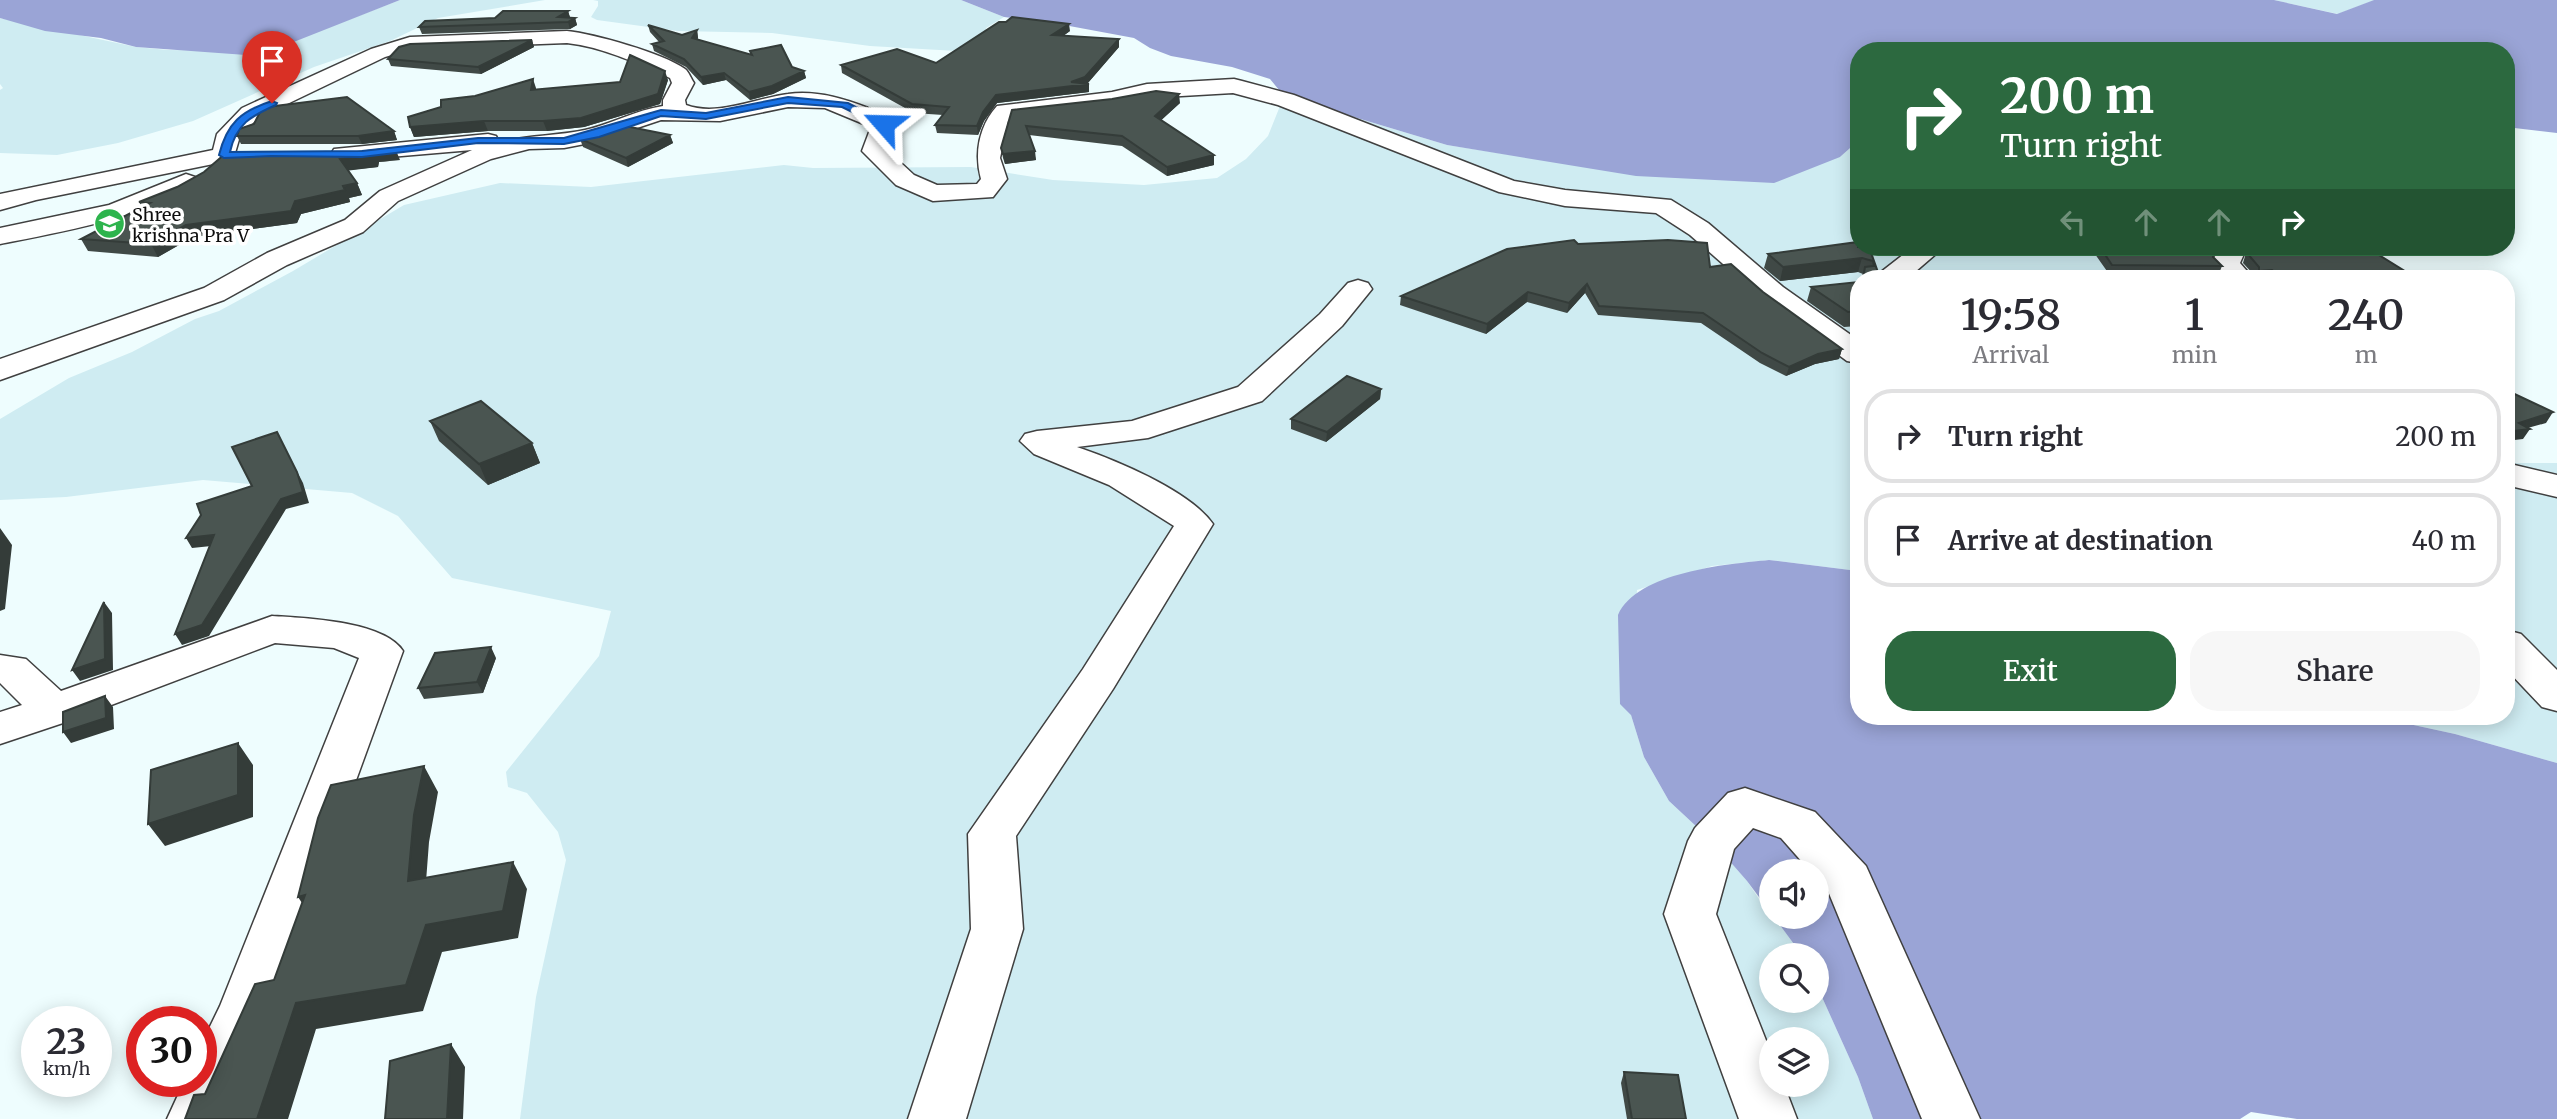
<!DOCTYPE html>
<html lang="en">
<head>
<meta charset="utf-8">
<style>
	body { margin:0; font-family:Merriweather,serif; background:#f7f7f7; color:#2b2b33; height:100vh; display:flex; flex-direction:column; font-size:26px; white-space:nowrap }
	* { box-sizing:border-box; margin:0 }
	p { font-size:23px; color:#7c7c81 }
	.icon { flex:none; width:38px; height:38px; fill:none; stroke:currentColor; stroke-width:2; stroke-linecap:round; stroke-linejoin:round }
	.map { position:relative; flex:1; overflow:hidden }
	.panel { position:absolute; left:1850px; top:270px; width:665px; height:455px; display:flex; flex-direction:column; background:#fff; border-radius:28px; box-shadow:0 4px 18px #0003 }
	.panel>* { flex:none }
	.banner { position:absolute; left:1850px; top:42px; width:665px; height:214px; border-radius:28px; box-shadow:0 4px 18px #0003; background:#2c693f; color:#fff; overflow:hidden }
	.buttons { position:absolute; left:1759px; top:859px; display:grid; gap:14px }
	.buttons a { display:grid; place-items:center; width:70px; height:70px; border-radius:50%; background:#fff; box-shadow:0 4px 18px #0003; font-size:35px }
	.speed { position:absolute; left:21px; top:1006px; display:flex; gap:14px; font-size:35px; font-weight:700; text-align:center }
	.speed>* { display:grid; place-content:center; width:91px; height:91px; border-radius:50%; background:#fff; box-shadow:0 4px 18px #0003; line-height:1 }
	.speed small { font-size:18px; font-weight:400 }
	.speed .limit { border:10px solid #d22; background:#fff; color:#111 }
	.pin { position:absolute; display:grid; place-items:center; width:60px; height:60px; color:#fff; margin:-72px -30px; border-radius:50% 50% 50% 0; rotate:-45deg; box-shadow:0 0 7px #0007 }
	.pin .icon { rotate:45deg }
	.me { position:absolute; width:77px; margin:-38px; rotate:295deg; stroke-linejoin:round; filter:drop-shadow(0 0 5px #0008) }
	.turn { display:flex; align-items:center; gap:24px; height:147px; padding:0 35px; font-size:32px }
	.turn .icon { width:91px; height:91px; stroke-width:2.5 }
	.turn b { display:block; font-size:49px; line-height:60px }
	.lanes { display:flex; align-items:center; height:66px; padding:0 35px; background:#0003; justify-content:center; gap:35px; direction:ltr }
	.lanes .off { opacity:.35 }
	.eta { display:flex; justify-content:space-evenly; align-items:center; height:119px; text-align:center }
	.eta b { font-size:42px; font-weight:600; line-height:49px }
	.button { display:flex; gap:14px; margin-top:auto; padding:14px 35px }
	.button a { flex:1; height:80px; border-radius:28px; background:#2c693f; color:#fff; font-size:28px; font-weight:600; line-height:80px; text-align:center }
	.button a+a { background:#f7f7f7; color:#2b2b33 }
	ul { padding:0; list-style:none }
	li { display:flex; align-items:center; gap:21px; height:94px; margin:0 14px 10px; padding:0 21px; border:4px solid #e1e1e2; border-radius:28px }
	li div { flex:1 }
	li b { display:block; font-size:26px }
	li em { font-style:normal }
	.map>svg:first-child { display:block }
</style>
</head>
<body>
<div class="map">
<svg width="2557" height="1119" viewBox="0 0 2557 1119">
	<rect width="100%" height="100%" fill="#eefdfe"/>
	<path fill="#cfecf2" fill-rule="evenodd" d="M400 0H545L438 18 390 41 314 67 193 121 118 143 57 155 0 153V90L3 88 0 84V18L136 47 168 50 267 51Z
		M593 0H961L1004 17 986 28 984 43 974 52 870 46 772 33 678 31 597 20 591 17 598 6V1Z
		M2274 0H2375L2338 14Z
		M1284 96 1447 145 1511 155 1840 157 1858 141V247H2185L2203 278H1858V571L1769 560 1712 566 1637 590 1631 715 1644 757 1669 801 1712 841 1747 881 1771 917H1774L1802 955 1771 956V1001H1816L1817 986 1858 1077 1873 1119H520L536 997 566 860 558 832 527 793 508 787 506 772 599 656 611 611 452 578 398 516 352 493 203 480 66 497 0 500V419L69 378 132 352 195 319 219 311 293 271 404 205 500 183 591 187 784 165 813 168 971 167 1053 180 1144 185 1217 178 1246 159 1268 136ZM1771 1040H1816V1085H1771Z
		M2506 463H2557V763L2455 734 2372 716H2506Z"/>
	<path fill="#9aa4d6" d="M0 0H400L281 47 246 55 136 47 101 38 45 31 0 18Z
		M961 0H2274L2337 14 2374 0H2557V133L2506 127V51H1858V141L1840 157 1774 183 1636 176 1447 145 1284 96 1270 79 1232 67 1171 56 1150 48 1134 38 1064 25 1004 17Z
		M1769 560 1858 571V716H2372L2455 734 2557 763V1119H2297L2251 1112 2240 1119H1873L1858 1077 1817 986 1816 956 1802 955 1774 917H1816V872H1771V913L1747 881 1712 841 1669 801 1644 757 1631 715 1620 704 1618 615C1637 572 1727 564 1769 560Z"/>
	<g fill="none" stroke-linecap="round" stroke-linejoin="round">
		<defs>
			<path id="minor" d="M567 31C594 34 663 53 685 69 689 72 691 79 694 83L685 100 686 105C717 117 756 98 788 94 815 90 843 98 868 108 877 112 890 115 896 124L887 150 914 175 937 185 977 184 981 179C974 153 979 126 997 106L1112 92 1147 84 1234 79 1242 81 1294 95 1514 181 1565 190 1671 200 1708 223 1783 287 1858 340V363L1847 361 1763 299 1690 235 1656 213 1565 206 1499 192 1278 105 1233 93 1147 98 1112 106 1012 117 1008 121 1000 158 1007 179 993 197 933 201 896 185 862 151 871 127 825 108 788 107 720 121 661 120 595 142 564 148 529 149 491 159 398 201 363 232 287 265 224 300 0 380V359L204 288 267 253 345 220 380 191 472 150 343 161 334 159 331 154 334 149 488 134 496 136 499 142C529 135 556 136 585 130 612 124 636 110 663 106V100L672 83 670 78C637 63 603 47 567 43L412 49 385 57 258 118 240 136 233 160 36 200 0 210V194L213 150 217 134 242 108 371 49 410 37Z
				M186 174 195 177 199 182 195 187C133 219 67 231 0 244V228L109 205Z
				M1913 247H1944L1908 278H1877L1881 272Z
				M2213 247H2241L2244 254 2240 263 2253 278H2223L2211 264 2216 254Z
				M1358 280 1368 283 1372 289 1342 326 1262 401 1148 438 1077 447C1115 460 1189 490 1213 524L1113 689 1016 836 1023 929 966 1119H908L971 929 968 834 1083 669 1174 526 1109 485 1034 454 1020 441 1025 434 1037 431 1132 421 1238 387 1320 314 1348 283Z
				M2506 463 2557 475V497L2506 485Z
				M272 616C305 618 384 621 403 651L274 1006 225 1119H167L184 1082H201V1045L220 1006 359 658 334 648 275 643 69 721 0 744V712L22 705 0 683V655L26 659 61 691Z
				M2506 630 2521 634 2557 670V711L2542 707 2506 669Z
				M1745 788 1815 812 1866 866 1980 1119H1922L1828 891 1816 878V872H1811L1781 838 1753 828 1734 849 1716 914 1771 1053V1085H1784L1797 1119H1739L1664 914 1688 841 1695 828 1728 793Z"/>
		</defs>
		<use href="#minor" stroke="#404040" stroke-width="3"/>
		<use href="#minor" fill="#fff" fill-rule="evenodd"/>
	</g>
	<path fill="#404946" d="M568 11 570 17 575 18 577 25 570 29 422 34 419 27 495 18Z
		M648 25 682 35 697 30 698 38 697 40 804 71 806 78 773 94 750 100 726 80 703 85 686 67 654 51 652 44 659 42 650 32Z
		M1070 31 1063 36 1119 39V47L1087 84H1089V92L997 103 984 121 978 135 937 133 935 125 943 115 914 113 842 73 841 65 936 63Z
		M532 40 534 47 481 74 391 66 388 59Z
		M668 80 660 104 584 127 547 131H488L414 137 410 127 475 96 536 88V90Z
		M1180 103 1161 120 1214 165 1167 176 1122 146 1029 135 1036 160 1005 164 1003 158 1001 148 1012 110Z
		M394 131 397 140 362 144H241L237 136Z
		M670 135 673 143 628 167 583 147 580 139Z
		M400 160 379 162 378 167 348 170 357 183 362 195 349 198 350 202 301 214 297 223 193 237 158 257 88 251 81 239 142 207 139 202 177 187 204 172Z
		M1578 244 1710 267 1763 292 1842 349 1839 359 1815 364 1786 376 1760 363 1701 323 1598 315 1585 293 1567 313 1527 302 1486 334 1400 305 1401 296Z
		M1869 247 1879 275 1894 278H1861L1863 274 1858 272 1780 281 1764 268 1768 254Z
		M2090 247H2216L2213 257 2222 266 2218 276 2109 274Z
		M2243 247H2366L2416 278H2255V276L2243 263 2246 253Z
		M1858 282V326L1844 327 1807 301 1811 287Z
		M1381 389 1380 399 1326 442 1291 429V419Z
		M430 421 532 443 540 463 488 485 439 441Z
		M496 658 483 693 424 699 418 688Z
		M1624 1072 1686 1119H1627L1621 1083Z"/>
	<path fill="#343c39" d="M568 11 570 18 558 17Z
		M575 18 577 25 570 29 568 22Z
		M1069 24 1070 31 1053 43 1052 35Z
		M697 30 698 38 694 45 692 38Z
		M1119 39V47L1087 84H1089V92L997 103 984 121 978 135 977 126 983 112 996 95Z
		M532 40 534 47 481 74 478 67Z
		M665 71 668 80 660 104 584 127 547 131 543 121Z
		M804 71 806 78 773 94 750 100 749 92Z
		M724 73 726 80 703 85 701 77Z
		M533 79 536 88 534 100 531 90Z
		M1179 94 1180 103 1155 126V116Z
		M484 121 488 131 414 137 410 127Z
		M394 131 397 140 362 144 358 136Z
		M670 135 673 143 628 167 626 158Z
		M395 148 400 160 379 162 378 167 345 171 340 159 375 151Z
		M1035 151 1036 160 1005 164 1003 154Z
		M1214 155V165L1167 176V167Z
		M357 183 362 195 349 198 350 202 301 214 297 223 193 237 158 257 151 244 186 225 295 201Z
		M1862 258 1858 272 1780 281 1783 267Z
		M1587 284 1585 293 1567 313 1569 303Z
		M1528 292 1527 302 1486 334 1487 324Z
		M1842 349 1839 359 1815 364 1786 376 1789 367 1818 354Z
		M1381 389 1380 399 1326 442 1327 432Z
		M2553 412 2546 423 2524 429H2530L2523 439 2506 441V432L2519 423Z
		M277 432 303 483 309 503 286 509 209 636 182 645 175 634 202 625Z
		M532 443 540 463 488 485 479 464Z
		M0 528 12 545 5 609 0 611Z
		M214 535 221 545 192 548 186 538Z
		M104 602 112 613 113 670 80 681 72 670Z
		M491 647 496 658 483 693 477 682Z
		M105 696 113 707 114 729 71 743 63 732Z
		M238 743 253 765V817L165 846 148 824Z
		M424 766 438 792 429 842 424 908 408 881 414 815Z
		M513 862 527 889 518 938 442 952 423 1011 316 1029 288 1119H257L296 1003 426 925Z
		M305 895 316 924 298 897Z
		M451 1044 465 1067 463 1119H447Z"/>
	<path fill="#4a5551" stroke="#343c39" stroke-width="2" d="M503 11H568L558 17 575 18 568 22 419 27 425 21 495 18Z
		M1012 17 1069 24 1052 35 1119 39 1085 77 1071 82 1089 84 996 95 983 112 977 126 935 125 949 107 912 104 841 65 897 49 936 63 999 22H1006Z
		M648 25 682 35 697 30 692 38 752 55 750 51 781 45 792 67 804 71 772 86 749 92 724 73 701 77 684 59 652 44 664 41Z
		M532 40 478 67 388 59 399 47 410 44Z
		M630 55 665 71 658 94 581 118 543 121H484L410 127 408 117 441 107V100L475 96 533 79 531 90 620 82Z
		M1156 91 1179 94 1155 116 1214 155 1167 167 1122 136 1026 126 1035 151 1003 154 1001 148 1012 110 1112 99Z
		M347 97 394 131 358 136H237L239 129 254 124 261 110 267 107Z
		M625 126 670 135 626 158 580 139Z
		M395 148 375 151 373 155 340 159 357 183 343 186 345 190 295 201 291 211 186 225 151 244 81 239 150 203 139 202 177 187 204 172 226 153 357 152Z
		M1574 240 1578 244 1668 240 1707 243 1710 267 1731 264 1763 292 1842 349 1818 354 1789 367 1762 353 1703 313 1599 306 1587 284 1569 303 1528 292 1487 324 1401 296 1507 249Z
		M1858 242V247H1869L1879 275 1890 274 1894 278H1863L1865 267 1874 266 1873 261 1862 258 1783 267 1768 254Z
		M2100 247H2216L2213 257 2222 266 2112 265Z
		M2250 247H2366L2416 278H2282L2272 270 2259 271V267L2247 253Z
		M1858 282V311L1848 312 1811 287Z
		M1347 376 1381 389 1327 432 1291 419Z
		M2506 390 2553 412 2519 423 2530 429 2506 432Z
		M481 401 532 443 479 464 430 421Z
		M277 432 297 472 303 492 281 499 202 625 175 634 214 535 186 538 201 515 197 504 252 486 232 447Z
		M104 602 105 659 72 670Z
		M491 647 477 682 418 688 435 653Z
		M105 696 106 718 63 732V712Z
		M238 743V795L148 824 151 770Z
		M424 766 414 815 408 881 513 862 503 911 426 925 406 985 296 1003 257 1119H185L194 1095 205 1094 255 984 274 980 305 895 298 897 318 818 331 785Z
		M451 1044 447 1119H385L390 1061Z
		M1624 1072 1678 1075 1686 1119H1632Z"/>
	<path fill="#1a73e8" stroke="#114b97" stroke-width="2" d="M788 97 848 103 889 124 881 126 842 107 788 103 706 119 661 116 599 137 564 144 478 143 362 157 271 156 224 158 219 155C227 123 241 111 272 101L277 103 276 105C251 116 236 124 230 152L362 151 478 138H564L661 110 706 113Z"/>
	<defs>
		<symbol id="school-disc" viewBox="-11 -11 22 22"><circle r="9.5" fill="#2db44d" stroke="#fff"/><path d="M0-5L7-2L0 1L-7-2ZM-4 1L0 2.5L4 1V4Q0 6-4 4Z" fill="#fff"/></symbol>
	</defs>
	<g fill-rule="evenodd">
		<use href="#school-disc" x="92" y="206" width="35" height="35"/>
	</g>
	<g text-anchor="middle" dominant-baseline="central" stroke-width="7" stroke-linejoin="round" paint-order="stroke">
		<g font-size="18" fill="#0d0d0d" stroke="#fff" text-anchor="start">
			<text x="132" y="214">Shree<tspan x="132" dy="21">krishna Pra V</tspan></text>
		</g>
	</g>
</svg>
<div class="buttons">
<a><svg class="icon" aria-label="sound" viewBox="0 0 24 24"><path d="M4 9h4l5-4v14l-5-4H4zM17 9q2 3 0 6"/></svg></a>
<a><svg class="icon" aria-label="search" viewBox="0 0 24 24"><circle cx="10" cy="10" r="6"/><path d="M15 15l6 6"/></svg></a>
<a><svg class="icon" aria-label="layers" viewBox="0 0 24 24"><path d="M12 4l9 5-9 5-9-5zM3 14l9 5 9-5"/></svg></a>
</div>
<div class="speed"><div>23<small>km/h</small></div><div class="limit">30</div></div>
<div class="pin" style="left:272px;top:103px;background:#d93025"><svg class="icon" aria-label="arrive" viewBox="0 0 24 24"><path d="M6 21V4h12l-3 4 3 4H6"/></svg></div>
<svg class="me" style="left:884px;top:124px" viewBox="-20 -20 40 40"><path d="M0-17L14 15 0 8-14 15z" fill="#1a73e8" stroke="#fff" stroke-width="4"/></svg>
<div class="banner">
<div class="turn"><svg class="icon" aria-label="right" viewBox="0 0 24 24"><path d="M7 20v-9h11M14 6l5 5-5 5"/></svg><div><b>200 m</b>Turn right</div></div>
<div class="lanes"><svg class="icon off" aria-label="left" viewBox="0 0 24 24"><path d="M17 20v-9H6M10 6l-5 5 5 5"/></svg><svg class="icon off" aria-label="ahead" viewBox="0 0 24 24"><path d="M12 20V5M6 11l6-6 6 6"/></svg><svg class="icon off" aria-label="ahead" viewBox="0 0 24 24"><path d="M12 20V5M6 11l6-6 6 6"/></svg><svg class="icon" aria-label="right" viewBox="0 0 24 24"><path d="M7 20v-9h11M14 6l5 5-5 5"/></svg></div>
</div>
<section class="panel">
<div class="eta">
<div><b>19:58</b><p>Arrival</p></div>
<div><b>1</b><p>min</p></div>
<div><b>240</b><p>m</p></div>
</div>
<ul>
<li><svg class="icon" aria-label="right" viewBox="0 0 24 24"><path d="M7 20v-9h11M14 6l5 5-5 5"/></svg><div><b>Turn right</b></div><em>200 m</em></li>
<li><svg class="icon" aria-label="arrive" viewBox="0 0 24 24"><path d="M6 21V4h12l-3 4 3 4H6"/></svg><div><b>Arrive at destination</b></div><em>40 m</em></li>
</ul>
<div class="button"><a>Exit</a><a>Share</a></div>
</section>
</div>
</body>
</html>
